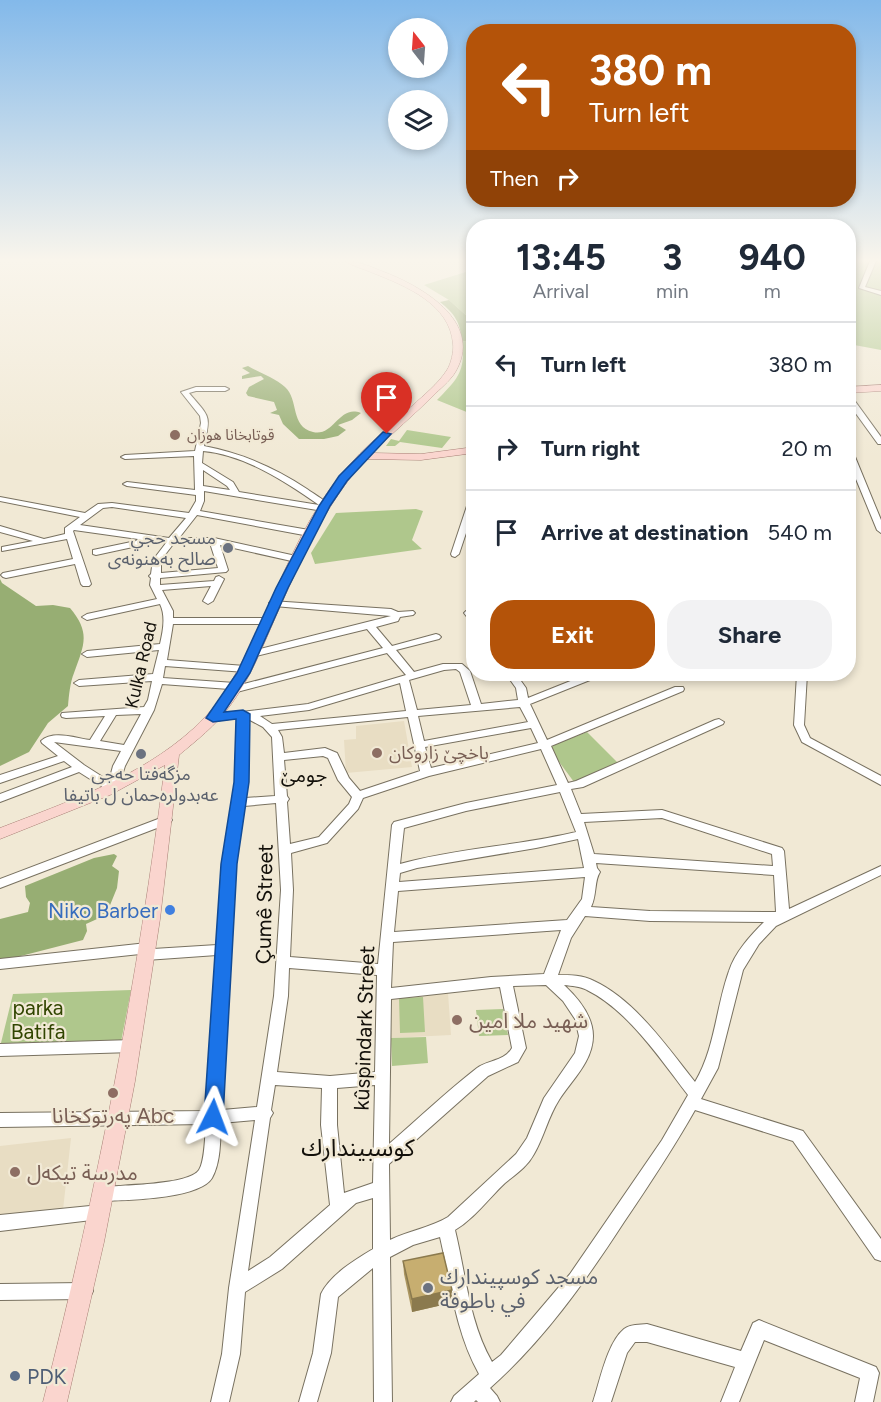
<!DOCTYPE html>
<html lang="en">
<head>
<meta charset="utf-8">
<style>
	body { margin:0; font-family:Figtree,"Noto Sans Arabic",sans-serif; background:#f2f2f3; color:#1f2937; height:100vh; display:flex; flex-direction:column; font-size:22px; white-space:nowrap }
	* { box-sizing:border-box; margin:0 }
	p { font-size:20px; color:#747a83 }
	.icon { flex:none; width:33px; height:33px; fill:none; stroke:currentColor; stroke-width:2; stroke-linecap:round; stroke-linejoin:round }
	.map { position:relative; flex:1; overflow:hidden }
	.side { position:absolute; left:466px; top:219px; width:390px; height:462px; display:flex; flex-direction:column; background:#fff; border-radius:24px; box-shadow:0 3px 9px #0003 }
	.side>* { flex:none }
	.banner { position:absolute; left:466px; top:24px; width:390px; height:183px; border-radius:24px; box-shadow:0 3px 9px #0003; background:#b45309; color:#fff; overflow:hidden }
	.needle { width:39px; rotate:343deg }
	.controls { position:absolute; left:388px; top:18px; display:grid; gap:12px }
	.controls a { display:grid; place-items:center; width:60px; height:60px; border-radius:50%; background:#fff; box-shadow:0 3px 9px #0003; font-size:30px }
	.pin { position:absolute; display:grid; place-items:center; width:51px; height:51px; color:#fff; margin:-62px -26px; border-radius:50% 50% 50% 0; rotate:-45deg; box-shadow:0 0 6px #0007 }
	.pin .icon { rotate:45deg }
	.me { position:absolute; width:66px; margin:-33px; rotate:3deg; stroke-linejoin:round; filter:drop-shadow(0 0 4px #0008) }
	.turn { display:flex; align-items:center; gap:21px; height:126px; padding:0 24px; font-size:27px }
	.turn .icon { width:78px; height:78px; stroke-width:2.5 }
	.turn b { display:block; font-size:42px; line-height:51px }
	.then { display:flex; align-items:center; height:57px; padding:0 24px; background:#0003; gap:12px; font-size:22px }
	.eta { display:flex; justify-content:space-evenly; align-items:center; height:102px; text-align:center }
	.eta b { font-size:36px; font-weight:700; line-height:42px }
	.action { display:flex; gap:12px; margin-top:auto; padding:12px 24px }
	.action a { flex:1; height:69px; border-radius:24px; background:#b45309; color:#fff; font-size:24px; font-weight:700; line-height:69px; text-align:center }
	.action a+a { background:#f2f2f3; color:#1f2937 }
	ul { padding:0; list-style:none }
	li { display:flex; align-items:center; gap:18px; height:84px; padding:0 24px; border-top:2px solid #e0e1e3 }
	li div { flex:1 }
	li b { display:block; font-size:22px }
	li em { font-style:normal }
	.map>svg:first-child { display:block }
</style>
</head>
<body>
<div class="map">
<svg width="881" height="1402" viewBox="0 0 881 1402">
	<rect width="100%" height="100%" fill="#f1e9d5"/>
	<path fill="#e8ddc3" d="M404 721 412 767 346 773 344 740 356 739V726Z
		M448 993 451 1035 391 1038 392 996Z
		M71 1138 63 1210 0 1217V1146Z"/>
	<path fill="#afc78c" d="M849 261H881V350L849 344Z
		M469 271 474 272V316L468 317 449 300 424 285Z
		M462 341 474 342V415L437 400C457 379 466 372 462 341Z
		M407 430 451 437 442 448 400 442 395 446H386L391 439 399 441Z
		M416 509 423 511 412 540 422 549 315 564 311 553 336 513Z
		M587 732 618 763 574 782 548 747Z
		M131 990 121 1042 0 1047 13 994Z
		M423 997 425 1032 400 1033 399 998Z
		M503 1009 508 1035 479 1036 476 1010Z
		M426 1037 428 1063 392 1066 391 1038Z"/>
	<path fill="#97ae73" d="M449 300 468 317 474 316V342L462 341C460 322 455 314 440 302Z
		M248 366C260 373 275 378 285 387 299 399 290 427 313 432 334 437 339 404 361 413L352 420 338 425 346 430 338 436 324 439H299L283 424 279 415 270 413 277 410 274 402 248 396 246 393 249 387 264 379 261 376 242 379V376L250 373 242 368Z
		M0 579 2 583 36 606 53 605 70 608C91 633 84 645 74 673 70 683 69 695 68 706L48 723 29 752 0 766Z
		M114 854 117 856 112 866 119 871 117 888 106 915 86 924 87 931 83 940 17 957 0 959V919L28 912 30 903 26 897 25 886 94 858Z"/>
	<g fill="none" stroke-linecap="round" stroke-linejoin="round">
		<defs>
			<path id="minor" d="M870 261H876L865 287 881 291V295L859 288Z
				M196 387H225L229 389 225 391H196L189 393C210 418 211 414 204 446 241 453 274 467 307 489 314 494 323 499 329 505L326 510 323 511 204 491V501L200 511 309 530 313 533 309 536 197 515 179 538H214L296 556 300 559 296 562 220 545 228 570 226 572 160 578V585L214 581 216 577 219 576 224 579 213 601 208 604 203 601 211 586 162 590 173 611V618H267L272 621 267 624H173L167 660 245 666 250 669 245 672 165 666 163 678 235 683 240 685 383 648 367 629 252 657 248 656 247 654 248 652 391 616 274 606 271 605 269 603 271 601 391 609 398 612 413 611 415 613 413 615 400 617 398 621 376 627 392 646 436 634 439 635 441 637 439 639 396 650 414 672 443 664H462L470 671 481 704 518 700 516 688 506 674H516L526 688 528 698 588 674H601L600 676 530 704 547 740 675 687H683L684 689 683 691 551 746 568 783 576 781 715 720 719 719 724 722 723 724 583 787 571 789 581 814 662 810 782 848 784 851 789 909 881 866V875L776 926 759 944 743 970 718 1068 701 1099 803 1131 881 1239V1261L875 1259 793 1141 695 1110C673 1149 649 1185 624 1222 585 1282 543 1341 490 1388L497 1396 500 1402H478L476 1400 474 1402H451L454 1396 479 1374C455 1331 451 1284 440 1237L413 1245 390 1257 392 1402H374L373 1268 338 1297 331 1353 317 1402H299L313 1353 321 1294C330 1275 356 1259 373 1249V1198L356 1203 282 1269 245 1292 240 1354 229 1402H211L222 1354 229 1288 255 1120 221 1123C220 1140 221 1162 212 1178 199 1199 128 1200 104 1201L98 1199 96 1194 98 1189 104 1187C123 1185 189 1185 199 1170 205 1161 205 1135 206 1124L0 1127V1113L207 1111 217 955 146 960 141 959 140 954 0 969V959L147 943 152 944 153 949 217 945 223 864 236 782 238 718 213 721 209 720 208 718 209 716 308 704 406 675 387 653 233 693 229 692V689L162 684 154 710 125 766 117 791H109L79 772 0 802V794L72 767 64 761 0 783V775L58 756 42 743 41 741C53 730 75 738 90 740L105 716 66 718 62 717 61 715 62 713 144 707 148 700 152 681 79 686 74 683 79 680 153 674 159 650 87 657 82 654 87 651 160 644C163 631 166 616 160 604L87 620 82 617 87 614 157 599 150 585 151 578 149 576 151 574 153 560 166 543 146 540 142 545 96 555 93 554V550L136 541 138 539 74 530 73 531 91 584 89 586H83L81 584 75 564 6 578 3 577 1 575 3 573 73 559 67 539 2 551V547L33 541 0 532V526L44 539 65 534V528L80 517 0 501V497L85 513 98 504 112 503 189 513 196 501V495L127 486 123 484 127 482 195 490 194 456 125 459 121 457 125 455 195 451 201 423 200 416 181 392ZM203 451C245 455 285 481 319 505L239 492 233 482 202 463ZM203 470 227 486 230 490 203 486ZM112 507 186 518 169 538 80 525 103 508ZM174 543H210L218 568 161 573V560ZM456 669 460 672 471 705 417 710 409 680 444 670ZM400 683 406 711 272 724 260 716 309 710ZM520 707 528 722 424 741 418 716ZM141 714 124 745 100 741 116 715ZM408 717 420 771 360 791 349 778 337 753 325 748 284 753 282 737 278 730ZM248 719 263 727 272 737 275 796 245 798 248 782ZM531 728 538 743 431 768 425 747ZM54 742 121 751 113 766 109 781 84 765ZM541 749 557 785 466 803 394 822 392 825 378 964 290 957 293 890 291 853 327 843 358 809 363 798 429 776ZM323 756 328 758 338 780 352 797 349 804 319 837 290 844 287 802 289 799 287 796 284 760ZM560 792 576 832C518 846 458 848 400 864L404 828 466 811ZM276 803 281 890 274 996 257 1107 222 1110 235 864 244 806ZM662 818 772 854 773 866 594 854 584 822ZM578 839 584 868 399 882 400 873 417 868 536 848ZM596 863 774 875 776 912 650 911 591 907C597 895 594 881 600 872L597 868ZM585 877 582 899 567 920 394 932 398 891ZM585 916 650 921 764 922C751 935 735 952 729 971 716 1007 715 1049 695 1082 668 1048 635 1000 594 981 583 975 570 975 558 975L571 938ZM561 930 544 974 491 977 391 988 393 942ZM289 968 377 975 375 1072 330 1076 277 1072 288 996ZM546 985 563 1001 575 1019 579 1036 575 1053 544 1098 527 1138 516 1154 448 1217C432 1227 408 1231 390 1240L389 1164 488 1076 518 1062 526 1048 513 986ZM564 985C572 986 580 986 587 990 628 1010 661 1060 688 1095L662 1140 570 1274 501 1355 492 1362C469 1322 466 1275 455 1230 475 1218 488 1199 505 1183 516 1174 527 1167 534 1154 544 1137 548 1117 559 1100 572 1080 593 1061 593 1036 593 1016 578 998 564 985ZM500 987 512 1048C505 1061 488 1060 477 1068 446 1092 418 1119 389 1144L391 999ZM275 1085 322 1088 321 1125 330 1205 270 1257 248 1271 270 1118 273 1113 271 1110ZM375 1085 373 1183 344 1193 337 1125V1088Z
				M849 397H852L881 437V444H878L849 404Z
				M849 450 853 452 881 520V533L877 530 849 462Z
				M471 494H474V509L459 554 455 557 452 556 451 554Z
				M474 609V623L471 622 464 613 466 611Z
				M797 674H807L804 725 810 738 881 776V785L802 742 794 725Z
				M166 816 170 817 172 820 170 823 0 888V879Z
				M133 1040 138 1042 140 1046 138 1050 133 1052 0 1056V1044Z
				M100 1205 106 1207 108 1212 106 1217 100 1219 0 1231V1215Z
				M84 1283 90 1285 93 1291 90 1297 84 1299 0 1300V1284Z
				M759 1320 876 1367 879 1373 873 1402H855L860 1378 764 1340 739 1402H721L735 1367 647 1342H635L627 1353 611 1402H593C600 1381 607 1343 624 1329 630 1324 640 1325 647 1324L741 1351 753 1323Z"/>
			<path id="major" d="M345 261C359 261 371 267 384 272 421 286 482 321 457 369 453 378 442 387 436 393 415 414 392 433 372 453L421 454 474 447V453L421 460 366 459C324 505 300 562 275 618 262 648 249 681 229 707 215 726 197 740 179 755L160 919 135 1081 104 1242 67 1402H43C97 1192 138 980 165 765L110 795 0 839V828C67 802 139 778 193 729 225 701 243 661 261 623 282 577 302 527 332 486 355 455 384 431 412 406 424 395 438 384 447 370 451 364 454 351 453 344 450 304 406 286 373 273 364 269 352 266 345 261Z
				M881 385V391L849 393V387Z"/>
		</defs>
		<use href="#minor" stroke="#787160" stroke-width="2"/>
		<use href="#major" stroke="#a77e74" stroke-width="1"/>
		<use href="#minor" fill="#fff" fill-rule="evenodd"/>
		<use href="#major" fill="#fad5ce" fill-rule="evenodd"/>
	</g>
	<path fill="#ab9660" d="M403 1261 452 1290 451 1303 412 1312 404 1274Z"/>
	<path fill="#8b7a4e" d="M452 1290 451 1303 412 1312V1299Z"/>
	<path fill="#c7ae70" stroke="#8b7a4e" stroke-width="1.5" d="M443 1253 452 1290 412 1299 403 1261Z"/>
	<linearGradient id="sky" x2="0" y2="1"><stop stop-color="#83b9ea"/><stop offset="0.57" stop-color="#f9f5ec"/><stop offset="1" stop-color="#f9f5ec" stop-opacity="0"/></linearGradient>
	<rect width="881" height="457" fill="url(#sky)"/>
	<path fill="#1a73e8" stroke="#114b97" stroke-width="1.5" d="M383 432 391 434 347 481 330 506 288 588 250 673 224 712 243 710 250 714 249 782 237 864 223 1117 220 1123 213 1126 207 1123 204 1117 221 864 234 782 236 719 213 722 206 718 237 673 276 588 319 506 339 476Z"/>
	<g fill="#8d6e63" stroke="#f1e9d5" stroke-width="2">
		<circle cx="175" cy="435" r="6"/>
		<circle cx="377" cy="753" r="6"/>
		<circle cx="457" cy="1020" r="6"/>
		<circle cx="113" cy="1093" r="6"/>
		<circle cx="15" cy="1172" r="6"/>
	</g>
	<g fill="#6b7280" stroke="#f1e9d5" stroke-width="2">
		<circle cx="228" cy="548" r="6"/>
		<circle cx="141" cy="754" r="6"/>
		<circle cx="428" cy="1288" r="6"/>
	</g>
	<circle fill="#3f7fe0" stroke="#f1e9d5" stroke-width="2" cx="170" cy="910" r="6"/>
	<circle fill="#5c6f8a" stroke="#f1e9d5" stroke-width="2" cx="15" cy="1376" r="6"/>
	<g text-anchor="middle" dominant-baseline="central" stroke-width="4.5" stroke-linejoin="round" paint-order="stroke">
		<g font-size="15" fill="#785e54" stroke="#f1e9d5" text-anchor="start">
			<text x="187" y="435">قوتابخانا هوزان</text>
		</g>
		<g font-size="18" fill="#5b616d" stroke="#f1e9d5" text-anchor="end">
			<text x="216" y="538">مسجد حجي<tspan x="216" dy="21">صالح بەھنونەی</tspan></text>
			<text x="141" y="774" text-anchor="middle">مزگەفتا حەجی<tspan x="141" dy="21">عەبدولرەحمان ل باتیفا</tspan></text>
		</g>
		<g font-size="18" fill="#13100a" stroke="#f1e9d5">
			<text transform="translate(141 665) rotate(-77)">Kulka Road</text>
		</g>
		<g font-size="18" fill="#785e54" stroke="#f1e9d5" text-anchor="start">
			<text x="389" y="753">باخچێ زاروکان</text>
		</g>
		<g font-size="20" fill="#13100a" stroke="#f1e9d5">
			<text x="304" y="775">جومێ</text>
		</g>
		<g font-size="21" fill="#13100a" stroke="#f1e9d5">
			<text transform="translate(264 904) rotate(-89)">Çumê Street</text>
			<text transform="translate(364 1028) rotate(-88)">kûspindark Street</text>
		</g>
		<g font-size="21" fill="#366cbe" stroke="#f1e9d5" text-anchor="end">
			<text x="158" y="910">Niko Barber</text>
		</g>
		<g font-size="21" fill="#314500" stroke="#f1e9d5">
			<text x="38" y="1007">parka<tspan x="38" dy="24">Batifa</tspan></text>
		</g>
		<g font-size="21" fill="#785e54" stroke="#f1e9d5" text-anchor="start">
			<text x="469" y="1020">شهيد ملا امين</text>
			<text x="113" y="1115" text-anchor="middle">په‌رتوكخانا Abc</text>
			<text x="27" y="1172">مدرسة تيكه‌ل</text>
		</g>
		<g font-size="21" fill="#5b616d" stroke="#f1e9d5" text-anchor="start">
			<text x="440" y="1276">مسجد كوسپيندارك<tspan x="440" dy="24">في باطوفة</tspan></text>
		</g>
		<g font-size="21" fill="#4e5e75" stroke="#f1e9d5" text-anchor="start">
			<text x="27" y="1376">PDK</text>
		</g>
		<g font-size="24" fill="#13100a" stroke="#f1e9d5">
			<text x="358" y="1147">كوسبيندارك</text>
		</g>
	</g>
</svg>
<div class="controls">
<a><svg class="needle" viewBox="-14 -14 28 28"><path d="M0-13l5 13h-10z" fill="#e53935"/><path d="M0 13l5-13h-10z" fill="#747a83"/></svg></a>
<a><svg class="icon" aria-label="layers" viewBox="0 0 24 24"><path d="M12 4l9 5-9 5-9-5zM3 14l9 5 9-5"/></svg></a>
</div>
<div class="pin" style="left:387px;top:434px;background:#d93025"><svg class="icon" aria-label="arrive" viewBox="0 0 24 24"><path d="M6 21V4h12l-3 4 3 4H6"/></svg></div>
<svg class="me" style="left:213px;top:1117px" viewBox="-20 -20 40 40"><path d="M0-17L14 15 0 8-14 15z" fill="#1a73e8" stroke="#fff" stroke-width="4"/></svg>
<div class="banner">
<div class="turn"><svg class="icon" aria-label="left" viewBox="0 0 24 24"><path d="M17 20v-9H6M10 6l-5 5 5 5"/></svg><div><b>380 m</b>Turn left</div></div>
<div class="then">Then<svg class="icon" aria-label="right" viewBox="0 0 24 24"><path d="M7 20v-9h11M14 6l5 5-5 5"/></svg></div>
</div>
<section class="side">
<div class="eta">
<div><b>13:45</b><p>Arrival</p></div>
<div><b>3</b><p>min</p></div>
<div><b>940</b><p>m</p></div>
</div>
<ul>
<li><svg class="icon" aria-label="left" viewBox="0 0 24 24"><path d="M17 20v-9H6M10 6l-5 5 5 5"/></svg><div><b>Turn left</b></div><em>380 m</em></li>
<li><svg class="icon" aria-label="right" viewBox="0 0 24 24"><path d="M7 20v-9h11M14 6l5 5-5 5"/></svg><div><b>Turn right</b></div><em>20 m</em></li>
<li><svg class="icon" aria-label="arrive" viewBox="0 0 24 24"><path d="M6 21V4h12l-3 4 3 4H6"/></svg><div><b>Arrive at destination</b></div><em>540 m</em></li>
</ul>
<div class="action"><a>Exit</a><a>Share</a></div>
</section>
</div>
</body>
</html>
